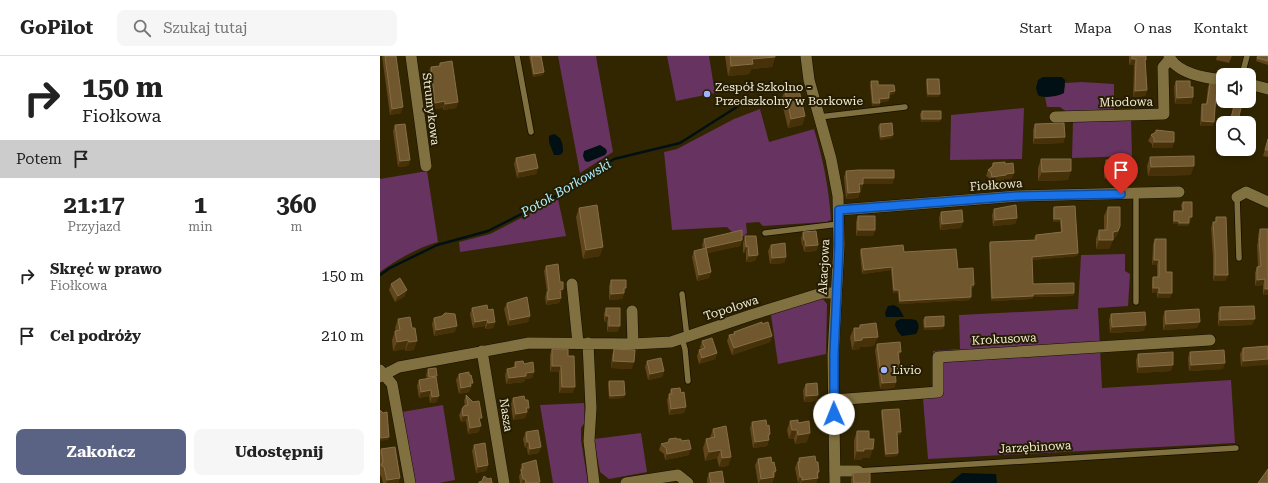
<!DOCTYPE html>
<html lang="pl">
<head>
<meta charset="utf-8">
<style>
	body { margin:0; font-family:"Roboto Serif",serif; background:#f6f6f6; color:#222; height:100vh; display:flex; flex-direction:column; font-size:15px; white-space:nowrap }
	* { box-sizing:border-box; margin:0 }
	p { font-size:13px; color:#767676 }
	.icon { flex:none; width:22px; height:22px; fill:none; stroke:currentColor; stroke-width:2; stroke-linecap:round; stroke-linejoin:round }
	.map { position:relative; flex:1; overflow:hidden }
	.drawer { display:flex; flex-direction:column; background:#fff; width:380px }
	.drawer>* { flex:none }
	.hud { background:#fff; color:#222; overflow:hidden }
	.buttons { position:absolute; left:836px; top:12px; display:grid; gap:8px }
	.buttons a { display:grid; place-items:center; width:40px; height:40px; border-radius:8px; background:#fff; box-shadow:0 2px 6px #0003; font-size:20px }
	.pin { position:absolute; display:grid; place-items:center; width:34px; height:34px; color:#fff; margin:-41px -17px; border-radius:50% 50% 50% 0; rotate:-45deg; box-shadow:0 0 4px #0007 }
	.pin .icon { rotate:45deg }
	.me { position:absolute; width:44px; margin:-22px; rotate:359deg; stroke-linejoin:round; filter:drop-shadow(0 0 3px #0008) }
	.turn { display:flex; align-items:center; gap:14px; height:84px; padding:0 16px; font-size:18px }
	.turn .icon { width:52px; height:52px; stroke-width:2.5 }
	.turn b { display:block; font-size:28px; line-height:34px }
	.then { display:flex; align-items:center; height:38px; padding:0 16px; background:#0003; gap:8px; font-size:15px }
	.eta { display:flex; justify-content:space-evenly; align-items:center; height:68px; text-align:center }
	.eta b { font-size:24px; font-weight:700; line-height:28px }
	.action { display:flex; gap:8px; margin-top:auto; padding:8px 16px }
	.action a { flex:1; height:46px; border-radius:8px; background:#5b6385; color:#fff; font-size:16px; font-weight:700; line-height:46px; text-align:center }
	.action a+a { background:#f6f6f6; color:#222 }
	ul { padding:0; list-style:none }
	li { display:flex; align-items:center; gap:12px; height:60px; padding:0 16px }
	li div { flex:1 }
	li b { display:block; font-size:15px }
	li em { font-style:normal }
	header { display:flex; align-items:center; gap:24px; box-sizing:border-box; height:56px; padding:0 20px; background:#fff; border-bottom:1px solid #e0e0e0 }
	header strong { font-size:19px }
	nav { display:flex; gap:22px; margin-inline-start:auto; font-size:14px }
	.search { width:280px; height:36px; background:#f6f6f6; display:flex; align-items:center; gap:10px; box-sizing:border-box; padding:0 14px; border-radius:8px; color:#767676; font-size:15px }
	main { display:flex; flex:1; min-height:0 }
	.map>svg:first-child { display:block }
</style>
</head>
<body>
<header>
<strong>GoPilot</strong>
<div class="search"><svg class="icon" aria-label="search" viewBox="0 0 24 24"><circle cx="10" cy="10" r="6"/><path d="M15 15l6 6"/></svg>Szukaj tutaj</div>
<nav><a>Start</a><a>Mapa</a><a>O nas</a><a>Kontakt</a></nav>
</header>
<main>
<section class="drawer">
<div class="hud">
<div class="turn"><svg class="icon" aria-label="right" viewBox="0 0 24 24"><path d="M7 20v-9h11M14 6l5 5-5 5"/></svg><div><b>150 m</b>Fiołkowa</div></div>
<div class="then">Potem<svg class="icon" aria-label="arrive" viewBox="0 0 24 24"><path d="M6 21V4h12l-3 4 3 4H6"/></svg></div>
</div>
<div class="eta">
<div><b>21:17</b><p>Przyjazd</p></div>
<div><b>1</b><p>min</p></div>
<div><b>360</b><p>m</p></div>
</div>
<ul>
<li><svg class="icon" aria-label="right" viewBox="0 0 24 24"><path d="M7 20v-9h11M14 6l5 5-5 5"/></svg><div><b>Skręć w prawo</b><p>Fiołkowa</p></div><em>150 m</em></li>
<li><svg class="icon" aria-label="arrive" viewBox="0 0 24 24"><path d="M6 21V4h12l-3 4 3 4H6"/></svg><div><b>Cel podróży</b></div><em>210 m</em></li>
</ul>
<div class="action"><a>Zakończ</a><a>Udostępnij</a></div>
</section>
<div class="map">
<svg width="888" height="427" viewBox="0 0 888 427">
	<rect width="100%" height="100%" fill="#312600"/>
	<path fill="#673360" d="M178 0H216L233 96 200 117Z
		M287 0H329L335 37 296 45Z
		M702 26 734 28V57H688L680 51H667L665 41 680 39 685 31V27Z
		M644 52 642 103 570 104 571 59Z
		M380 53 389 86 434 73C443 103 449 132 451 164L446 166 383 170 379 166 366 167 367 177 364 180 355 179 347 171 292 174 284 96 297 93 354 63Z
		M751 63 752 100 692 102 693 64Z
		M47 115 58 186C39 191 16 204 0 216V123Z
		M178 143 186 180 80 196 79 186 110 178Z
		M745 198V215L750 218 748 250 718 252 722 332 851 324 855 387 548 403 543 343 553 329V295L580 293 579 259 698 253 701 199Z
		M442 242 447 248 446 298 398 308 391 259Z
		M204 347 205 366 201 372V384L208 427H173L160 349Z
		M63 349 75 424 59 427H34L22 356Z
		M261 377 267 416 229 423 220 416 214 383Z"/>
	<path fill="#001014" d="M663 21H682L685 24 684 37C678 40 664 43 658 39L656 32 658 24Z
		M174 78C182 82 183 87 183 96L180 99H174L169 86V80Z
		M220 89 226 93 227 96 225 99 208 106 205 105 203 100 204 95Z
		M514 249 519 252 524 261H506L505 257 508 250Z
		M521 263H530L536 264C540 269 539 273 536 278L522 280 518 276 515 269 516 265Z
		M582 417 616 418 617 427H570Z"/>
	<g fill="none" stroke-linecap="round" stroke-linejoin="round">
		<path stroke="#001014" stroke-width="2.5" d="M0 219 10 212 57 189 108 175 173 142 234 103 300 87 371 42"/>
		<defs>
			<path id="service" d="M137 0 151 76
				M862 19 867 0
				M439 61 525 51
				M756 138V246
				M857 141 859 202
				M385 177 459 168
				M302 238 307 281
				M302 283 305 293 308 325
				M478 415 856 392"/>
			<path id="minor" d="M31 0 46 110
				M789 0C797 18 826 22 843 24
				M869 28 888 33
				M675 61 784 58 783 11 790 3
				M857 141 866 136 888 146
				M459 154 638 140 799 136
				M192 228 198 287
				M252 255 253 288
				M208 287 211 352 209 385 214 427
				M102 295 124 427
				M0 314 12 328 30 427
				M0 321 19 311 149 287 253 288 291 286 371 259 442 237H456
				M454 344 558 336V301L830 284
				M455 415H478
				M246 427 298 419 308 427"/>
			<path id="tertiary" d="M426 0 429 24 451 103 458 140 459 189 453 299 455 427"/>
		</defs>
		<use href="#service" stroke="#160f00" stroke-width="7"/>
		<use href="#minor" stroke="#160f00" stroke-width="12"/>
		<use href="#tertiary" stroke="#160f00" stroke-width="12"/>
		<use href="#service" stroke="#817140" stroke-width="5.5"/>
		<use href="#minor" stroke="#817140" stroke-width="11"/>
		<use href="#tertiary" stroke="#817140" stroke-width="11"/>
	</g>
	<path fill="#61451b" d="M2 0H16L21 57 10 59Z
		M149 0H161L164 16 163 19 153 21Z
		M345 0H395V1L392 11 371 13 369 18 348 20Z
		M749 0H766L765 7 767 34 765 40 753 41 754 9H749Z
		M837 0H852L849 7 836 4Z
		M877 0H888V9L876 5Z
		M60 7 78 46 76 52 63 54V52L53 53 48 17 51 11 59 10Z
		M547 23 559 41H547L546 26Z
		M491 25 498 29 515 35 514 38 509 39V42L508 45 500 46 499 50H492L490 29Z
		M796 25 810 31 813 41 811 48H795L794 31Z
		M830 27 842 39 840 44 836 43 833 70H820L821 53 822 48H826L828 31Z
		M405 35 425 60 422 69 408 72 401 43Z
		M855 46 858 64 857 67 850 65Z
		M542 55 560 66H541L540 58Z
		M500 68 512 82 500 84 498 71Z
		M655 68 685 81 683 87 653 88V74Z
		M15 69 30 104 28 110 18 111 13 75Z
		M776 74 794 86 792 92H772V88L768 85 771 79 776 76Z
		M888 83V101L883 100Z
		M770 101 811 119 768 120 767 110Z
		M136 102 158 112 156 118 137 122 134 108Z
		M661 103 688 124 658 125V112Z
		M726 104 746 117 744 123H724V110Z
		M613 107 625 108 634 117 631 123H624V125L609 127V122L606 120 608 114 611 112Z
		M466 115 514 122 512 128H483L481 134H480V136L478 142 466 143 464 121Z
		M803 146 811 164H809V167L808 170H798V168H793V158L794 155H802L801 149Z
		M695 150 698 197 697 200 652 204 653 228 694 237 693 240 653 241 652 243 611 245 609 189 610 186 655 184 654 182 656 179 681 176 680 166H673V154L674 151Z
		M728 151 740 170 737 179 734 183 733 184 729 193H716V183L719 174H724V160Z
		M199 152 220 200 203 203 196 161Z
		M614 153 637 162 635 168 613 170 612 159Z
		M561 156 581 172 560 174 559 162Z
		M478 160 495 174 493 180H476V166Z
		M836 161 848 219 845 225H833V201L831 172 833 166H835Z
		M880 173H888V239H883V229L875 230V217L877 211H878L877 189 878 186V179Z
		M423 176 438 189 436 195 424 196 423 190H422L421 182Z
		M365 180 375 205 366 206V196L363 197V187Z
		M324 183 362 184 360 190 327 197 331 216 329 222 317 225 312 201 314 195 323 193 322 189Z
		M775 183 786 216 792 237 790 242H777V236L772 237V226L773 221H777V209H772L773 188Z
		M391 189 406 201 404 207 390 208 388 195Z
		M481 193 524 196 578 213 594 229 593 232H591L590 244 519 248 518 237H513L511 214 482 218 480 196Z
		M166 210 182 238H180L181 242 179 247 166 249 165 241 167 236 164 215Z
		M231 224 246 232 242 243 229 244V230Z
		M11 228 25 240 15 246 9 234Z
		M127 247 150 260 148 266 128 270 124 253Z
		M840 251 872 269 838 270V257Z
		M92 252 108 254 115 266 113 272 105 273V270L93 272 90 258Z
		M226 252 238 276H227V266H224V258Z
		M785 255 817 272 783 274V261Z
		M731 258 764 275 730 277 729 264Z
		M545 261 563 273 544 274 543 264Z
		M54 262 75 276 54 280 52 268Z
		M18 263 32 272 34 294 25 295V293L13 295 12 284 15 275H16L15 272Z
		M382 268 392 280 390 286 352 299 347 285 349 279 353 278 354 276Z
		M480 269 494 290 480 291 479 293 472 294 470 281 474 272H479Z
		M322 285 337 297 335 303 319 308 317 300 319 294 321 293 320 291Z
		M497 288 519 302H518V318H515L516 326 514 332 500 333 495 294Z
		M888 290 861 311 860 298 863 292Z
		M172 293 188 300 193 337H179V316H170V299Z
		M234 293 252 313 231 312 232 299Z
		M810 296 843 313 809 315 808 302Z
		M758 298 791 315 757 317 756 304Z
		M267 305 284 315 282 321 268 324 265 311Z
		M135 306 144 308 154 316 152 322 145 323 144 326 126 328 125 319 127 313 133 312Z
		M48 313 56 322 57 346 50 347 49 340 39 342 37 330 39 324 47 323 46 319Z
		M79 318 91 333H90L89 336 79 338 76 324Z
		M229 325 243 342 229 343 228 328Z
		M426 328 438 339 436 345 424 346 423 334Z
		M291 333 301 337 306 351 304 357 289 359 287 344Z
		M86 339 100 365 99 376 88 378 86 365 81 366 79 359 82 353 85 350 84 345Z
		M133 342 149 352 145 362 133 364 131 348Z
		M502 354 521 376 520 379H517L518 397 517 400 505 401 501 357Z
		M410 365 418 367 427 386 415 388 414 383H409L407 374Z
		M372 366 387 370 390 378 387 390 373 392 370 372Z
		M333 373 351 401 348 410 339 411 337 402 325 405 323 392 326 383 330 382Z
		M477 375 490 402H482L481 404H474V384Z
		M146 376 159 397 148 399 147 392H145L143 383Z
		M289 383H297L301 385 309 399 285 404 284 398 279 394 281 388 287 387Z
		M94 389 108 409 106 415 96 417 92 395Z
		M1 393 20 422 18 427H3L1 420 0 419V396Z
		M419 402 436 406 439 416 436 427H418L415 412Z
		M378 403 392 407 396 415 392 427H378L375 409Z
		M142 408 159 427H140L139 420 141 416 140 414Z
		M329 417 344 427H327V423Z
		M473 417 490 427H471V423Z"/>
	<path fill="#473108" d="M395 1 392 11 371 13 369 18 348 20 351 10 372 3Z
		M752 3H756L754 9H749Z
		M164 16 163 19 153 21 154 18Z
		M767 34 765 40 753 41 755 35Z
		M515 35 514 38 508 39 509 36Z
		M548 38H560L559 41H547Z
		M836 39H842L840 44 835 43Z
		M813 41 811 48H795L797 42Z
		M509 42 508 45 498 46 499 43Z
		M65 45 63 52 53 53 55 47Z
		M78 46 76 52 63 54 65 48Z
		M493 47H500L499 50H492Z
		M23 51 21 57 10 59 12 53Z
		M425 60 422 69 408 72 411 63Z
		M542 63H561L560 66H541Z
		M822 65 834 66 833 70H820Z
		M513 79 512 82 500 84 501 81Z
		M685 81 683 87 653 88 655 82Z
		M774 86H794L792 92H772Z
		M30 104 28 110 18 111 20 105Z
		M814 110 811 119 768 120 771 111Z
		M158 112 156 118 137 122 139 116Z
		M691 115 688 124 658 125 662 116Z
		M634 117 631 123H624V125L609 127 612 121 626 118Z
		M727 117H746L744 123H724Z
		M483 122H514L512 128H483L481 134H477L479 128Z
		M480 136 478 142 466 143 468 137Z
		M809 161H812L811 164H808Z
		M637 162 635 168 613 170 615 164Z
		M674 163H681L680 166H673Z
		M794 165H799L798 168H793Z
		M583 166 581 172 560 174 562 168Z
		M799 167H809L808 170H798Z
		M740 170 737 179 734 183 733 184 729 193H716L719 184 733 176Z
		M478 174H495L493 180H476Z
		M362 184 360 190 324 198 326 192Z
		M424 184H425L423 190H422Z
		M438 189 436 195 424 196 426 190Z
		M368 190 366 196 363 197 366 191Z
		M223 191 220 200 203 203 206 194Z
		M698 197 697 200 651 204 652 201Z
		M378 199 375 205 366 206 369 200Z
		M406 201 404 207 390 208 392 202Z
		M774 204H779L777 209H772Z
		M512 211 511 214 482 218 484 214Z
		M331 216 329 222 317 225 319 219Z
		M835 219H848L845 225H833Z
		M885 223 883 229 875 230 877 224Z
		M591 229H594L593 232 590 233Z
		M244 232H246L242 243 229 244 231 238Z
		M773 232H779L777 236 772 237Z
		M183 233 182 238 178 239 180 234Z
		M885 233H888V239H883Z
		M27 234 25 240 15 246 18 240Z
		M514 234H519L518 237H513Z
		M694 237 693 240 653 241 652 243 611 245 612 242 653 238Z
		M779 237H792L790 242H777Z
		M591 241 590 244 519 248 520 245Z
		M181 242 179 247 166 249 168 244Z
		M150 260 148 266 128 270 130 264Z
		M226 260H229L227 266H224Z
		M875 263 872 269 838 270 840 264Z
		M107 264 105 270 93 272 95 266Z
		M115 266 113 272 105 273 108 267Z
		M820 266 817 272 783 274 786 268Z
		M766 269 764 275 730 277 732 271Z
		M77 270 75 276 54 280 56 274Z
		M229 270H240L238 276H227Z
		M564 270 563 273 544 274 545 271Z
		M392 280 390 286 352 299 354 292Z
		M498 281 494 290 480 291 479 293 472 294 475 285 482 282Z
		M28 284 25 293 13 295 17 286Z
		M37 285 34 294 25 295 29 286Z
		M518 296H521L519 302 516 303Z
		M337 297 335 303 319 308 322 302Z
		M888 303V309L861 311 863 305Z
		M233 305 254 306 252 313 231 312Z
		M845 307 843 313 809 315 811 309Z
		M793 309 791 315 757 317 759 311Z
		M172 310H181L179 316H170Z
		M520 312 518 318 512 319 515 313Z
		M284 315 282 321 268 324 270 318Z
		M154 316 152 322 145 323 144 326 126 328 129 322 146 317Z
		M57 320 55 326 47 327 49 321Z
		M516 326 514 332 500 333 502 327Z
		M90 327H93L91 333H90L89 336 79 338 81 332Z
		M182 331H195L193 337H179Z
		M51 334 49 340 39 342 41 336Z
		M245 339 243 342 229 343 230 340Z
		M438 339 436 345 424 346 426 340Z
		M59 340 57 346 50 347 52 341Z
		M306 351 304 357 289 359 291 353Z
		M146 352H149L145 362 133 364 136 358Z
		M88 359 86 365 81 366 83 360Z
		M101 370 99 376 88 378 90 372Z
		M412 374H417L414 383H409Z
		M517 376H521L520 379H516Z
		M430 377 427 386 415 388 418 379Z
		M9 381 8 384 0 385V382Z
		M389 384 387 390 373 392 375 386Z
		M147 386H149L147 392H145Z
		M161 391 159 397 148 399 150 393Z
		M311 393 309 399 285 404 287 398Z
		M484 393H493L490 402H482L481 404H474L477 395Z
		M341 394 337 402 325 405 329 396Z
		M518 397 517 400 505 401 506 398Z
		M351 401 348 410 339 411 342 402Z
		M108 409 106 415 96 417 98 411Z
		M394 421 392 427H379L381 423Z
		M420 421H422L420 427H418Z
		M20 422 18 427H6L7 424Z
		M438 422 436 427H421L422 424Z
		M143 423H145L144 427H142Z"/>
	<path fill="#71572e" stroke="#856e48" d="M5 0H16L23 51 12 53Z
		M151 0H161L164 16 154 18Z
		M350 0H395V1L372 3 373 8 351 10Z
		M752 0H766V4L765 3 767 34 755 35 756 3H752Z
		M878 0H888V5L877 2Z
		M72 5 78 46 65 48V45L55 47 51 11 60 10V7Z
		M547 23H559L560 38H548Z
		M491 25H498V29H514L515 35 509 36V42L499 43 500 47H493Z
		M796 25H810V31H813V41L797 42Z
		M830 27 843 28 842 39H836L834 66 822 65V48H827Z
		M412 33 413 36 419 34 425 60 411 63 405 35Z
		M855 46 862 48 858 64 851 62Z
		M542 55H561V63H542Z
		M512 67 513 79 501 81 500 68Z
		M684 67 685 81 655 82V68Z
		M25 68 30 104 20 105 15 69Z
		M776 74 794 76V86H774V82L771 79 776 76Z
		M888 83V94H885Z
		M155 98 158 112 139 116 136 102Z
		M814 100V110L771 111 770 101Z
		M661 103H691V115L662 116Z
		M726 104H746V117H727Z
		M625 106V108L633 107 634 117 626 118V119L612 121 611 116 608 114 613 110V107Z
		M478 114H514V122H483V128H479L480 136 468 137 466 115Z
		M803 146H812V161H809V167H799V165H794V155H803Z
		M217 149 223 191 206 194 199 152Z
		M636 149 637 162 615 164 614 153Z
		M695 150 698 197 652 201 653 228 694 227V237L653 238V240L612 242 610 186 656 184V179L682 176 681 163H674V151Z
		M728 151H740V170L738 175 733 176V184H719V174H727Z
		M582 154 583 166 562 168 561 156Z
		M478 160H495V174H478Z
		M836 161H846L848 219H835V195L833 166H836Z
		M880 173H888V233H885V223L877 224V211L881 210 879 183H880Z
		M362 174V184L326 192 324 183Z
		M436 175 438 189 426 190 425 184H424L423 176Z
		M365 180H376L378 199 369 200 368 190 366 191Z
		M775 183H786V216H792V237H779V232H773V221H779V204H774Z
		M405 187 406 201 392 202 391 189Z
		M523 189 524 196 576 193 578 213 593 212 594 229H591V241L520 245 519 234H514L512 211 484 214 481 193Z
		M326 192 331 216 319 219 314 195Z
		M178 208 180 226H183V233L180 234 181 242 168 244 167 236 169 235 166 210Z
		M20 222 27 234 18 240 11 228Z
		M231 224H246V232H244V237L231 238Z
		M147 241 150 260 130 264 127 247Z
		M107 249 108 254 113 253 115 266 108 267 107 264 95 266 92 252Z
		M874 250 875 263 840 264V251Z
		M226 252H240V270H229V260H226Z
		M819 253 820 266 786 268 785 255Z
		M765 256 766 269 732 271 731 258Z
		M65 257 75 258 77 270 56 274 54 262 62 260Z
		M564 260V270L545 271V261Z
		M30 261 32 272H35L37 285 29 286 28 284 17 286 15 275 20 274 18 263Z
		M382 266V268L388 266 392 280 354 292 349 279 355 278 354 276Z
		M496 267 498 281 482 282V284L475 285 474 272H480V269Z
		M332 282 337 297 322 302 319 294 325 292 322 285Z
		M520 286 521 296H518L520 312 515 313 516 326 502 327 497 288Z
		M888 290V303L863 305V292Z
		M172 293H188V300H194L195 331H182L181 310H172Z
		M234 293 255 294 254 306 233 305Z
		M844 294 845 307 811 309 810 296Z
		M793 296V309L759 311 758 298Z
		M281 302 284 315 270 318 267 305Z
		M143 305 144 308 153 306 154 316 146 317V320L129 322 127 313 136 311 135 306Z
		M56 312 57 320 49 321 48 313Z
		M89 316V319H91L93 327H90L91 330 81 332 79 318Z
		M56 321 59 340 52 341 51 334 41 336 39 324Z
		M229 325H244L245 339 230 340Z
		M437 327 438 339 426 340V328Z
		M300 332 301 337 304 336 306 351 291 353 289 338H292L291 333Z
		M86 339 93 346 99 345 102 362H99L101 370 90 372 88 359 83 360 82 353 84 350 88 349Z
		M144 340 145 344H148L149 352H146L147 356 136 358 133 342Z
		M519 353 521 376H517L518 397 506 398 502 354Z
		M0 354 3 357 7 356 9 381 0 382Z
		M386 364 387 370 389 369 390 378 388 379 389 384 375 386 372 366Z
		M418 364V367L429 365 430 377 418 379 417 374H412L410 365Z
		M346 370 351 401 342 402 341 394 329 396 326 383 335 381 333 373Z
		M158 374 161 391 150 393 149 386H147L146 376Z
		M477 375H489V383H494L493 393H484V395H477Z
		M296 382 297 383H301V385L309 384 311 393 287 398 286 392 281 388 289 386V383Z
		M105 387 108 409 98 411 94 389Z
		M15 391 20 422 7 424 4 411 1 409 3 406 1 393Z
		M435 400 436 406H438L439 416H437L438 422 422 424V421H420L418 406H420L419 402Z
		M391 401 392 407 394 406 396 415 393 416 394 421 381 423 378 403Z
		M156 404 160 426 154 427H146L145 423H143L141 414 143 413 142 408Z
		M888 413V427H878Z
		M342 415 344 427H331L329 417Z
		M490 416V427H474L473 417Z
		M104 420 108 423 111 422 112 427H99V426L102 425Z"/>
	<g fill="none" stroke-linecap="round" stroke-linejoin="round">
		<defs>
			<path id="route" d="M454 358V299L459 189V154L638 140 741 138"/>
		</defs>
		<use href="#route" stroke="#114b97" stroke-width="10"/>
		<use href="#route" stroke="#1a73e8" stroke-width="7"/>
	</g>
	<g fill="#a0b3fd" stroke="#241d03" stroke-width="1.5">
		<circle cx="327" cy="38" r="4"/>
		<circle cx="504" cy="314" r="4"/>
	</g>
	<g text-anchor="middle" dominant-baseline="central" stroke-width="4" stroke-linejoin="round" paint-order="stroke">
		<g font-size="12" fill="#f3ebd1" stroke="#241d03" text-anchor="start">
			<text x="335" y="31">Zespół Szkolno -<tspan x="335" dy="14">Przedszkolny w Borkowie</tspan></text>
			<text x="512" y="314">Livio</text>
		</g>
		<g font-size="12" fill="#f3ebd1" stroke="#241d03">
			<text transform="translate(746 46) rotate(-1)">Miodowa</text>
			<text transform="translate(51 53) rotate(83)">Strumykowa</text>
			<text transform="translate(616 129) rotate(-4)">Fiołkowa</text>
			<text transform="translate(444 211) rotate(-87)">Akacjowa</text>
			<text transform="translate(351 252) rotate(-18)">Topolowa</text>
			<text transform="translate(624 283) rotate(-3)">Krokusowa</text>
			<text transform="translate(126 359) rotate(81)">Nasza</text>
			<text transform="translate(655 391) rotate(-3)">Jarzębinowa</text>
		</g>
		<g font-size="13" font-style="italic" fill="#abf0ff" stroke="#241d03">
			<text transform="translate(186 132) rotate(-30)">Potok Borkowski</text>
		</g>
	</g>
</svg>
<div class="buttons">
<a><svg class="icon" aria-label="sound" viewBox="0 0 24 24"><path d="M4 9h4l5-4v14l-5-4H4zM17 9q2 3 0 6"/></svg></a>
<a><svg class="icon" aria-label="search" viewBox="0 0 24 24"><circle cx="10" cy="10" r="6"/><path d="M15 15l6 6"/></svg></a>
</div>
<div class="pin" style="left:741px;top:138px;background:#d93025"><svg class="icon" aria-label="arrive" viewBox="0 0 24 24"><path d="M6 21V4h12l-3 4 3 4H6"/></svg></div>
<svg class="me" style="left:454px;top:358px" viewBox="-20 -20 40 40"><circle r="19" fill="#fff"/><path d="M0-13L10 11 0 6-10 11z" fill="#1a73e8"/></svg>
</div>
</main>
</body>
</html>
